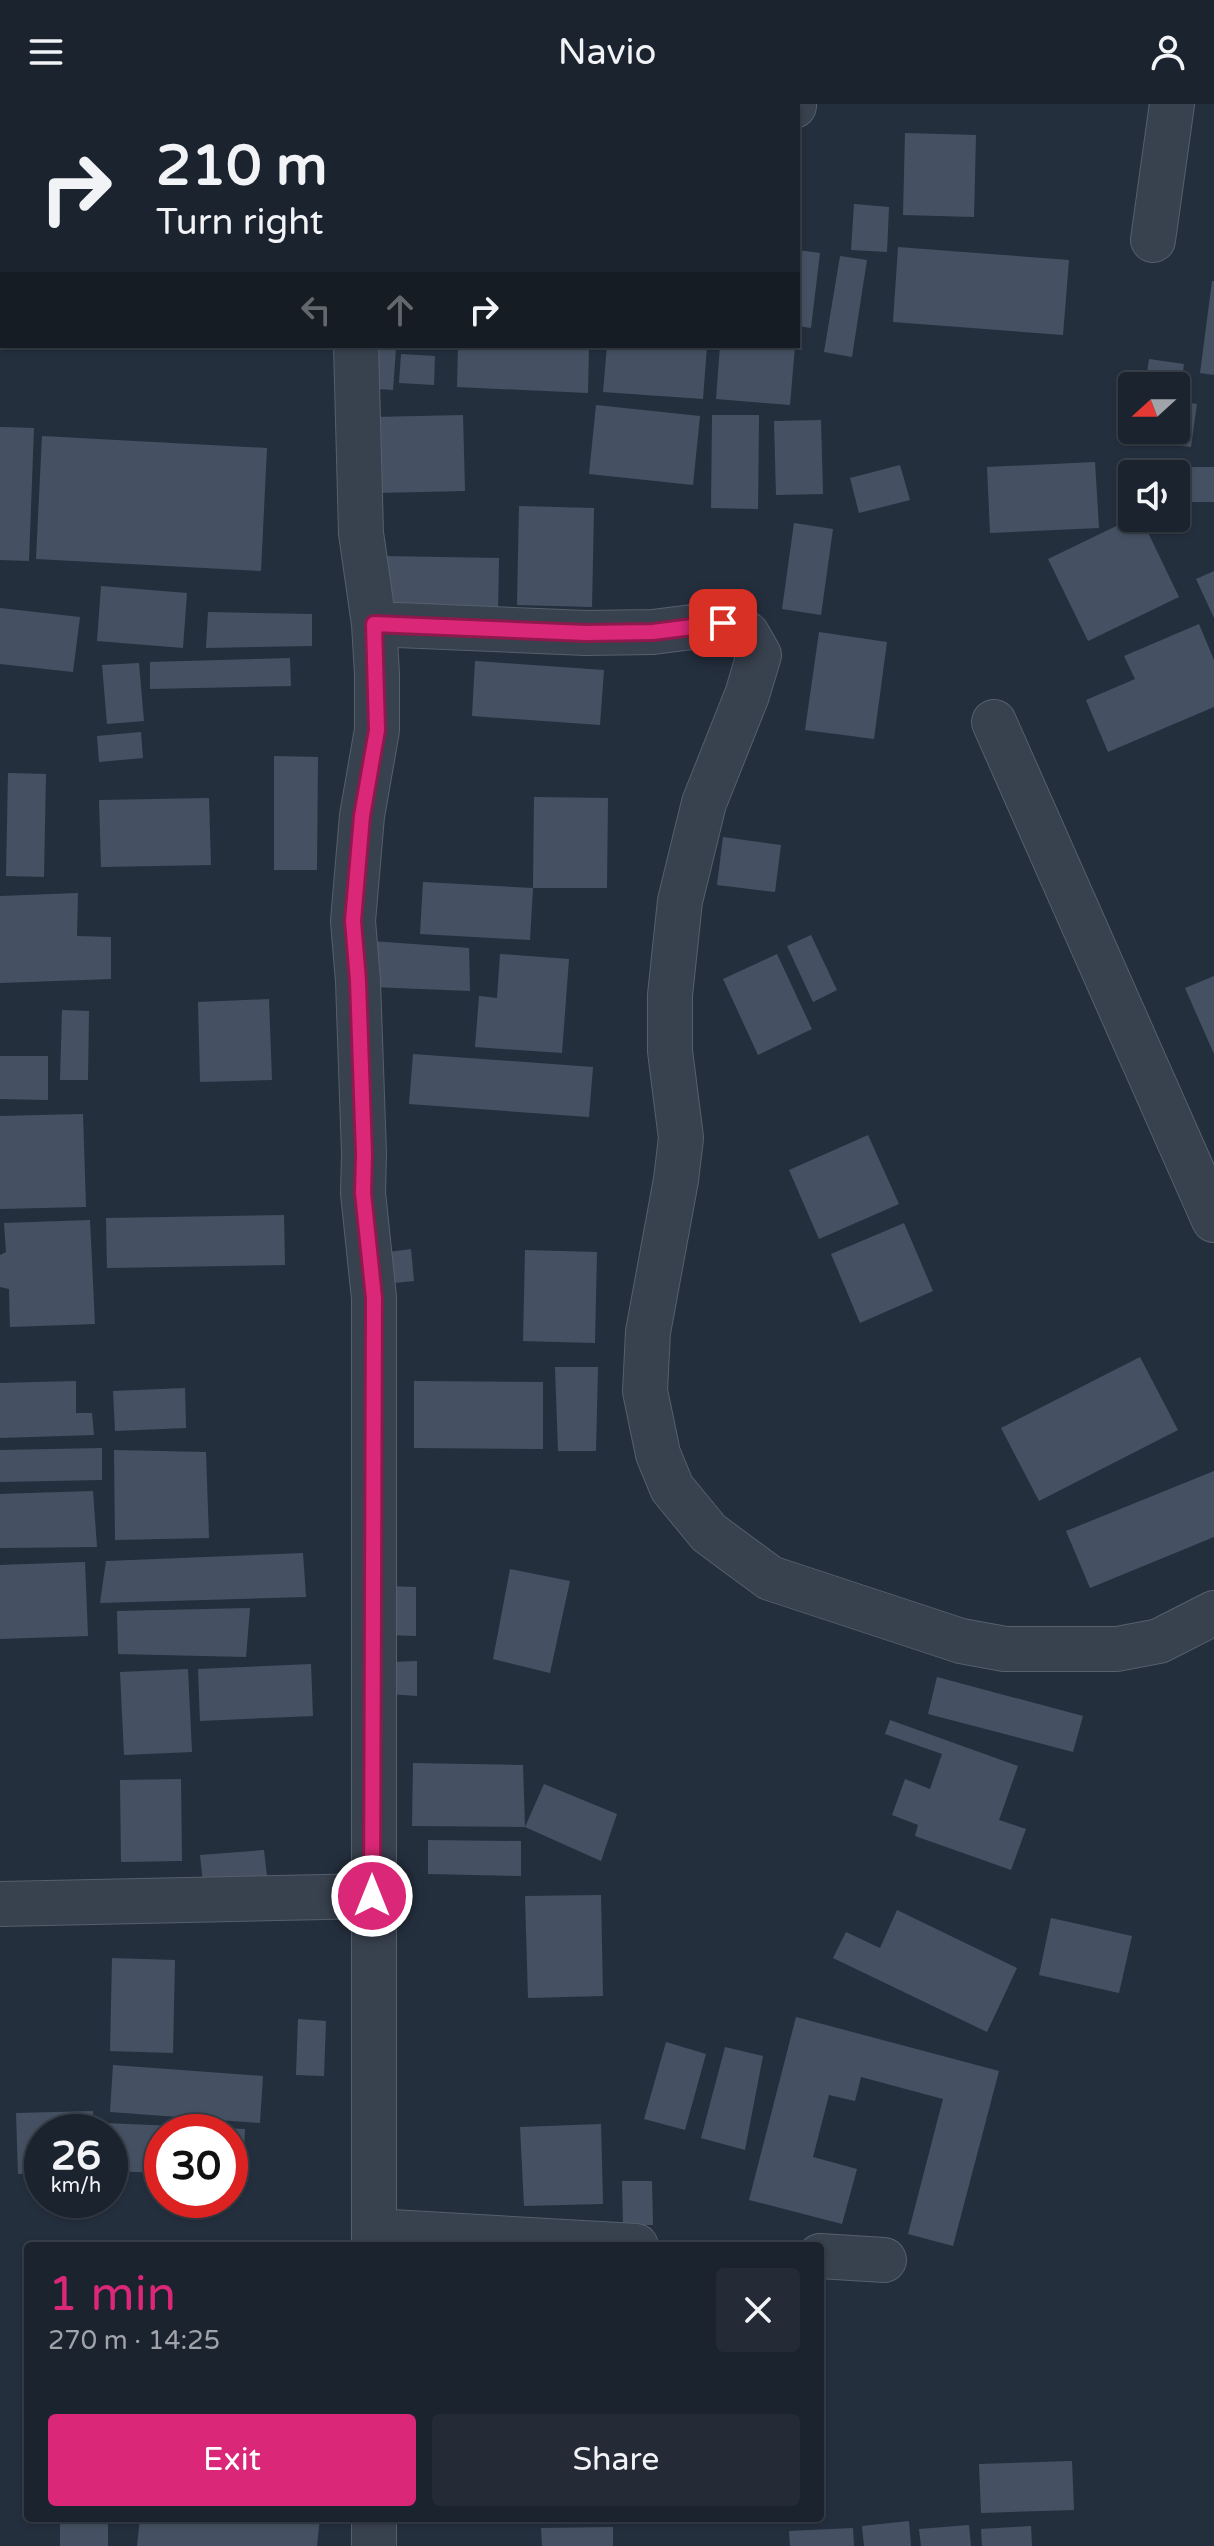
<!DOCTYPE html>
<html lang="en">
<head>
<meta charset="utf-8">
<style>
	body { margin:0; font-family:"Varela Round",sans-serif; background:#242b36; color:#f1f3f6; height:100vh; display:flex; flex-direction:column; font-size:30px; white-space:nowrap }
	* { box-sizing:border-box; margin:0 }
	p { font-size:26px; color:#a0a4aa }
	.icon { flex:none; width:44px; height:44px; fill:none; stroke:currentColor; stroke-width:2; stroke-linecap:round; stroke-linejoin:round }
	.map { position:relative; flex:1; overflow:hidden }
	.side { position:absolute; left:24px; top:2138px; width:800px; height:280px; display:flex; flex-direction:column; background:#1b232e; border-radius:8px; box-shadow:0 2px 6px #0004,0 0 0 2px #39404a }
	.side>* { flex:none }
	.guide { position:absolute; left:0px; top:0px; width:800px; height:244px; box-shadow:0 2px 6px #0004,0 0 0 2px #39404a; background:#1b232e; color:#f1f3f6; overflow:hidden }
	.needle { width:52px; rotate:249deg }
	.fabs { position:absolute; left:1118px; top:268px; display:grid; gap:16px }
	.fabs a { display:grid; place-items:center; width:72px; height:72px; border-radius:8px; background:#1b232e; box-shadow:0 2px 6px #0004,0 0 0 2px #39404a; font-size:40px }
	.speed { position:absolute; left:24px; top:2010px; display:flex; gap:16px; font-size:40px; font-weight:700; text-align:center }
	.speed>* { display:grid; place-content:center; width:104px; height:104px; border-radius:50%; background:#1b232e; box-shadow:0 2px 6px #0004,0 0 0 2px #39404a; line-height:1 }
	.speed small { font-size:20px; font-weight:400 }
	.speed .limit { border:12px solid #d22; background:#fff; color:#111 }
	.pin { position:absolute; display:grid; place-items:center; width:68px; height:68px; color:#fff; margin:-34px; border-radius:16px; box-shadow:0 4px 12px #0006 }
	.me { position:absolute; width:88px; margin:-44px; rotate:0deg; stroke-linejoin:round; filter:drop-shadow(0 0 6px #0008) }
	.turn { display:flex; align-items:center; gap:28px; height:168px; padding:0 24px; font-size:36px }
	.turn .icon { width:104px; height:104px; stroke-width:2.5 }
	.turn b { display:block; font-size:56px; line-height:68px }
	.lanes { display:flex; align-items:center; height:76px; padding:0 24px; background:#0003; justify-content:center; gap:40px; direction:ltr }
	.lanes .off { opacity:.35 }
	.round { display:grid; place-items:center; flex:none; width:84px; height:84px; border-radius:8px; background:#242b36 }
	.overview { display:flex; align-items:center; justify-content:space-between; height:136px; padding:0 24px }
	h1 { font-size:48px; font-weight:600; line-height:60px; color:#db2777 }
	.cta { display:flex; gap:16px; margin-top:auto; padding:16px 24px }
	.cta a { flex:1; height:92px; border-radius:8px; background:#db2777; color:#fff; font-size:32px; font-weight:600; line-height:92px; text-align:center }
	.cta a+a { background:#242b36; color:#f1f3f6 }
	header { display:flex; justify-content:space-between; align-items:center; height:104px; padding:0 24px; background:#1b232e; font-size:36px; font-weight:600 }
	.map>svg:first-child { display:block }
</style>
</head>
<body>
<header><svg class="icon" aria-label="menu" viewBox="0 0 24 24"><path d="M4 6h16M4 12h16M4 18h16"/></svg>Navio<svg class="icon" aria-label="person" viewBox="0 0 24 24"><circle cx="12" cy="8" r="4"/><path d="M4 21q1-7 8-7t8 7"/></svg></header>
<div class="map">
<svg width="1214" height="2442" viewBox="0 0 1214 2442">
	<rect width="100%" height="100%" fill="#242f3e"/>
	<path fill="#455162" d="M905 29 976 31 974 113 903 111Z
		M854 100 889 103 887 148 851 146Z
		M898 143 1069 156 1063 231 893 218Z
		M798 146 820 149 811 224 798 222Z
		M840 152 867 156 852 253 824 248Z
		M1212 177H1214V271L1200 269Z
		M367 242 396 244 393 286 364 284Z
		M458 242 589 244 588 289 457 283Z
		M607 242H707L703 295 603 288Z
		M720 242H795L790 301 716 295Z
		M401 250 435 252 434 281 399 279Z
		M1149 255 1184 260 1179 297 1197 300 1191 343 1137 336 1138 326H1176V282H1145Z
		M596 301 700 312 693 381 589 370Z
		M463 311 465 387 377 389 374 313Z
		M712 311H759L758 405 711 404Z
		M821 316 823 390 776 391 774 317Z
		M0 323 34 324 29 457 0 456Z
		M42 332 267 344 261 467 36 455Z
		M1095 358 1099 424 990 429 987 363Z
		M900 361 910 396 859 409 850 374Z
		M1162 363H1214V398H1176V370H1162Z
		M519 402 594 404 592 503 517 501Z
		M1133 414H1141L1179 493 1088 537 1048 455Z
		M794 419 833 425 821 511 782 505Z
		M382 452 499 454 498 509 382 508Z
		M1214 467V514L1196 475Z
		M101 482 187 489 183 544 97 537Z
		M0 504 80 513 73 568 0 560Z
		M208 508 312 510V542L206 544Z
		M1199 520 1214 556V603L1108 648 1086 596 1135 575 1124 552Z
		M819 528 887 538 874 635 805 626Z
		M290 554 291 582 150 585V558Z
		M475 557 604 566 600 621 472 612Z
		M139 559 144 617 107 620 102 561Z
		M141 628 143 654 99 658 97 632Z
		M274 652 318 653 317 766H274Z
		M8 669 46 670 44 773 6 772Z
		M534 693 608 694 607 784H533Z
		M209 694 211 761 101 763 99 696Z
		M723 733 781 741 775 788 717 781Z
		M423 778 533 784 530 836 420 830Z
		M78 789 77 832 111 833V875L0 879V792Z
		M811 831 837 886 813 898 787 842Z
		M371 837 469 844 470 887 372 883Z
		M500 850 569 855 562 949 475 943 479 892 497 894Z
		M777 850 812 925 758 951 723 875Z
		M1214 872V950L1185 884Z
		M269 895 272 976 200 978 198 898Z
		M62 906 89 907 88 976H60Z
		M413 950 593 963 589 1013 409 1000Z
		M0 952H48V996L0 995Z
		M83 1010 86 1103 0 1105V1012Z
		M868 1031 899 1100 819 1135 789 1066Z
		M284 1111 285 1161 107 1164 106 1114Z
		M90 1116 95 1220 10 1223 9 1185 0 1183V1151L6 1148 4 1119Z
		M904 1119 933 1187 860 1219 831 1150Z
		M411 1145 414 1177 384 1180 381 1149Z
		M525 1146 597 1148 595 1239 523 1237Z
		M1140 1253 1178 1326 1039 1397 1001 1324Z
		M555 1263H598L596 1347H558Z
		M76 1277V1309H92L94 1331 0 1334V1279Z
		M414 1277 543 1278V1345L414 1344Z
		M185 1284 186 1324 115 1327 113 1287Z
		M102 1344V1376L0 1378V1346Z
		M114 1346 206 1348 209 1434 115 1436Z
		M1214 1367V1433L1090 1484 1066 1427Z
		M93 1387 97 1443 0 1444V1390Z
		M303 1449 306 1493 100 1499 106 1457Z
		M85 1458 88 1532 0 1535V1461Z
		M510 1465 570 1477 550 1569 493 1555Z
		M385 1482 416 1483V1532L387 1531Z
		M250 1504 246 1553 118 1550 117 1507Z
		M417 1557V1592L388 1590 392 1558Z
		M311 1560 313 1612 200 1617 198 1565Z
		M188 1565 192 1648 124 1651 120 1568Z
		M937 1573 1083 1612 1073 1648 928 1610Z
		M890 1616 1018 1662 999 1716 1026 1725 1011 1766 915 1732 918 1721 892 1711 905 1675 930 1685 942 1650 885 1630Z
		M413 1659 523 1661 525 1723 412 1722Z
		M181 1675 182 1757 121 1758 120 1676Z
		M544 1680 617 1710 601 1757 525 1723Z
		M428 1736 521 1737V1772L428 1770Z
		M264 1746 267 1772 203 1778 200 1751Z
		M601 1791 603 1892 528 1894 525 1792Z
		M897 1806 1017 1864 987 1928 833 1854 846 1828 880 1844Z
		M1051 1814 1132 1832 1119 1889 1039 1871Z
		M112 1854 175 1856 173 1949 110 1947Z
		M796 1913 999 1967 953 2142 908 2130 943 1995 861 1973 855 1997 829 1991 813 2053 857 2065 842 2120 749 2096Z
		M298 1915 326 1917 324 1972 296 1971Z
		M666 1938 706 1950 685 2026 644 2015Z
		M725 1943 763 1952 745 2046 701 2034Z
		M113 1961 263 1972 260 2019 110 2008Z
		M93 2007 94 2028H42V2069L18 2070 16 2009Z
		M104 2019 245 2025 243 2073H230V2028H162V2069L110 2067V2028H104Z
		M601 2020 603 2100 524 2102 520 2023Z
		M622 2077H652L653 2121H623Z
		M1072 2357 1074 2406 981 2409 979 2360Z
		M60 2414H108V2442H60Z
		M140 2414H320L317 2442H137Z
		M909 2417 911 2442H864L862 2422Z
		M969 2421 971 2442H921L919 2425Z
		M1031 2422 1032 2442H982L981 2425Z
		M613 2423V2442H542L541 2424Z
		M853 2424 854 2442H790L789 2427Z"/>
	<g fill="none" stroke-linecap="round" stroke-linejoin="round">
		<defs>
			<path id="minor" d="M50 0 99 2
				M320 2 321 0
				M794 2V0
				M1153 136 1172 0
				M356 242 361 429 374 520 377 570V626L362 712 353 817 358 877 364 1050 363 1089 374 1194V2142
				M374 520 586 529 653 528 723 519 747 530 759 551 747 591 704 699 680 797 670 891V947L681 1034 676 1076 648 1228 645 1287 658 1350 672 1384 709 1429 770 1474 961 1537 1005 1545H1117L1159 1537 1214 1509
				M994 618 1214 1116
				M0 1800 372 1792
				M374 2127 636 2142
				M820 2152 884 2156
				M374 2414V2442"/>
		</defs>
		<use href="#minor" stroke="#565f6c" stroke-width="46"/>
		<use href="#minor" stroke="#38414e" stroke-width="44"/>
	</g>
	<g fill="none" stroke-linecap="round" stroke-linejoin="round">
		<defs>
			<path id="route" d="M372 1792 374 1194 363 1089 364 1050 358 877 353 817 362 712 377 626 374 520 586 529 653 528 723 519"/>
		</defs>
		<use href="#route" stroke="#8e194d" stroke-width="20"/>
		<use href="#route" stroke="#db2777" stroke-width="14"/>
	</g>
</svg>
<div class="fabs">
<a><svg class="needle" viewBox="-14 -14 28 28"><path d="M0-13l5 13h-10z" fill="#e53935"/><path d="M0 13l5-13h-10z" fill="#a0a4aa"/></svg></a>
<a><svg class="icon" aria-label="sound" viewBox="0 0 24 24"><path d="M4 9h4l5-4v14l-5-4H4zM17 9q2 3 0 6"/></svg></a>
</div>
<div class="speed"><div>26<small>km/h</small></div><div class="limit">30</div></div>
<div class="pin" style="left:723px;top:519px;background:#d93025"><svg class="icon" aria-label="arrive" viewBox="0 0 24 24"><path d="M6 21V4h12l-3 4 3 4H6"/></svg></div>
<svg class="me" style="left:372px;top:1792px" viewBox="-20 -20 40 40"><circle r="17" fill="#db2777" stroke="#fff" stroke-width="3"/><path d="M0-11L8 9 0 5-8 9z" fill="#fff"/></svg>
<div class="guide">
<div class="turn"><svg class="icon" aria-label="right" viewBox="0 0 24 24"><path d="M7 20v-9h11M14 6l5 5-5 5"/></svg><div><b>210 m</b>Turn right</div></div>
<div class="lanes"><svg class="icon off" aria-label="left" viewBox="0 0 24 24"><path d="M17 20v-9H6M10 6l-5 5 5 5"/></svg><svg class="icon off" aria-label="ahead" viewBox="0 0 24 24"><path d="M12 20V5M6 11l6-6 6 6"/></svg><svg class="icon" aria-label="right" viewBox="0 0 24 24"><path d="M7 20v-9h11M14 6l5 5-5 5"/></svg></div>
</div>
<section class="side">
<div class="overview"><div><h1>1 min</h1><p>270 m · 14:25</p></div><a class="round"><svg class="icon" aria-label="close" viewBox="0 0 24 24"><path d="M6 6l12 12M18 6L6 18"/></svg></a></div>
<div class="cta"><a>Exit</a><a>Share</a></div>
</section>
</div>
</body>
</html>
